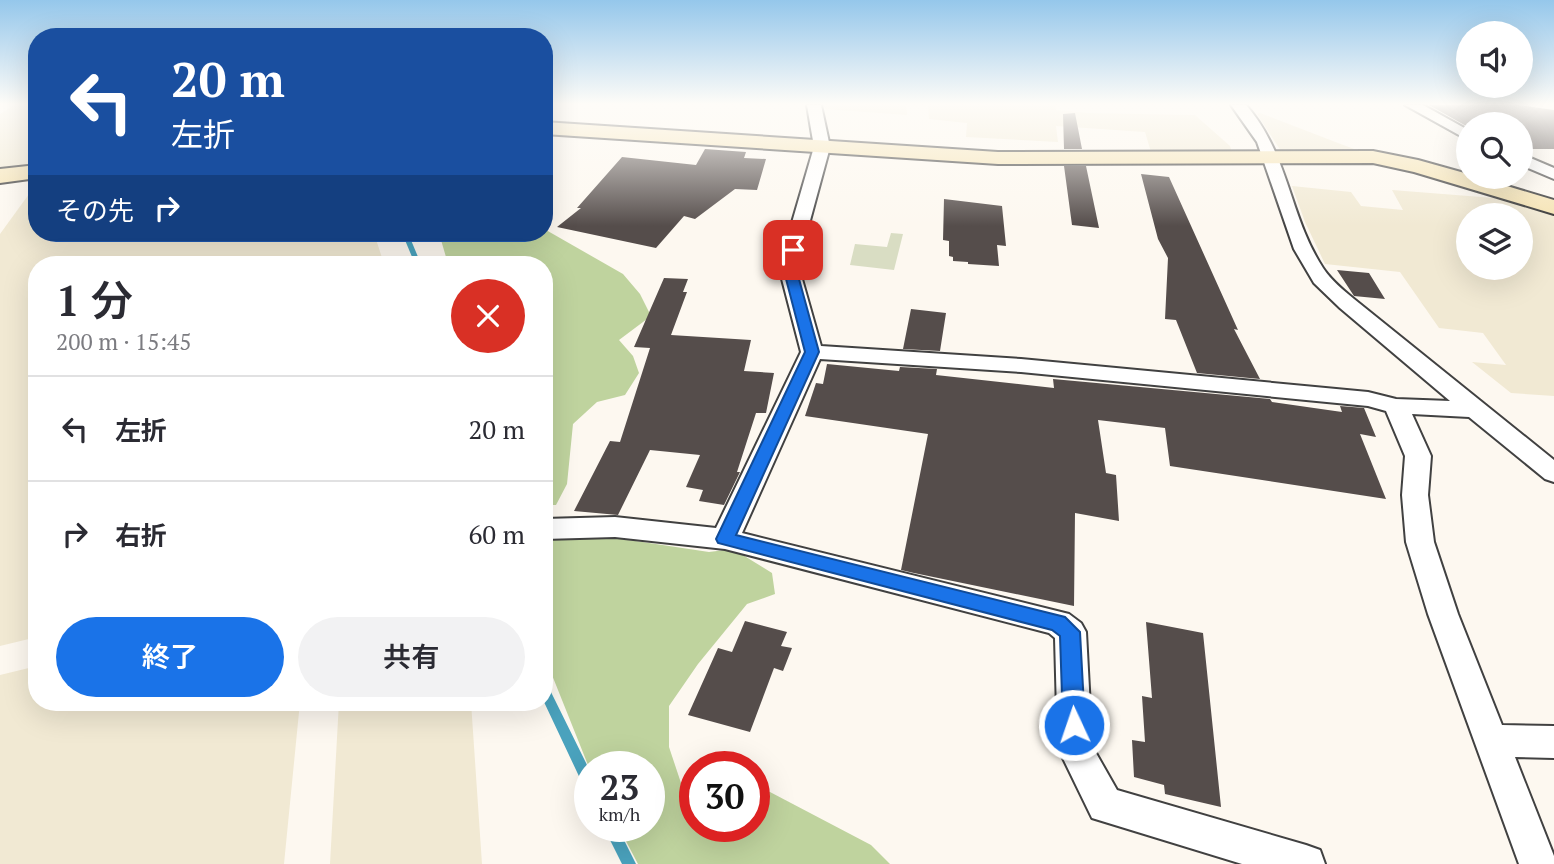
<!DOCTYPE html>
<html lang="ja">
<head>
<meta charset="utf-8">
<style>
	body { margin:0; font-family:"PT Serif","Noto Sans JP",serif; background:#f2f2f3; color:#2b2b33; height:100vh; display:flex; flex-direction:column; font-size:26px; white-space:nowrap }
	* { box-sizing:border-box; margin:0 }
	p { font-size:23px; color:#7c7c81 }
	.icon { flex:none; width:38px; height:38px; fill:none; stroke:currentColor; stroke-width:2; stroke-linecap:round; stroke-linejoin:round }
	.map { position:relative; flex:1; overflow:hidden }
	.panel { position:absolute; left:28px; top:256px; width:525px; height:455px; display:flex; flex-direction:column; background:#fff; border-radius:28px; box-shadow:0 7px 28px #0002 }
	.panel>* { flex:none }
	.banner { position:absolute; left:28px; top:28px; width:525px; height:214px; border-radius:28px; box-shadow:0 7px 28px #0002; background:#1a4fa0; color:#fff; overflow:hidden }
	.buttons { position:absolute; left:1456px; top:21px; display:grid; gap:14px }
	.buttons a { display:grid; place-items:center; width:77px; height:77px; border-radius:50%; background:#fff; box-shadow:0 7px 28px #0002; font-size:35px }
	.speed { position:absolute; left:574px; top:751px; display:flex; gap:14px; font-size:35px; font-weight:700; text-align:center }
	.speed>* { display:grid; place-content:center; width:91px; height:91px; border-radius:50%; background:#fff; box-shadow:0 7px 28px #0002; line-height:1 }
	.speed small { font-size:18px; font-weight:400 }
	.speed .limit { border:10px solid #d22; background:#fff; color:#111 }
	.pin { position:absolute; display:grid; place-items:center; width:60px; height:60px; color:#fff; margin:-30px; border-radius:14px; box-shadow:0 4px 10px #0006 }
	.me { position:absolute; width:77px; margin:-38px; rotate:357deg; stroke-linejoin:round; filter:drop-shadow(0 0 5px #0008) }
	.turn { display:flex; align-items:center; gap:24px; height:147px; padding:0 28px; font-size:32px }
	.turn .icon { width:91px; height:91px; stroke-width:2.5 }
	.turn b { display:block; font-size:49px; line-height:60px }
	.then { display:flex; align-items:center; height:66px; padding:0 28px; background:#0003; gap:14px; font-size:26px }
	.round { display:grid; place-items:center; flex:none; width:74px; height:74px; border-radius:37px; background:#f2f2f3 }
	.overview { display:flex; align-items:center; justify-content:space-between; height:119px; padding:0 28px }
	h1 { font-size:42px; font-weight:600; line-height:52px }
	.action { display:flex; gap:14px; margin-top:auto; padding:14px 28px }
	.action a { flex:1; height:80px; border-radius:42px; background:#1a73e8; color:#fff; font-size:28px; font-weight:600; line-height:80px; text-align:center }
	.action a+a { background:#f2f2f3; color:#2b2b33 }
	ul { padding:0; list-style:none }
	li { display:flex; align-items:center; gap:21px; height:105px; padding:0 28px; border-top:2px solid #e1e1e2 }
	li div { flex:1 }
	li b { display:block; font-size:26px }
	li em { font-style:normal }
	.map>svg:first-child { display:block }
</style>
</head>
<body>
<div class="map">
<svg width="1554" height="864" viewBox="0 0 1554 864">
	<rect width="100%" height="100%" fill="#fdf8f0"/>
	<path fill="#f1e9d3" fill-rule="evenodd" d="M14 105H37V160L32 167 0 171V114Z
		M824 105H906L907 115 825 109Z
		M928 105H1055L1056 110 1088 113 1195 115 1230 146 1232 152H1151L1145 132 1056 126 1058 142 966 137 967 123 929 119Z
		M1260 113 1338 143 1365 153 1281 151 1257 114Z
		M37 183V233H374L384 264H37V637L0 646V234Z
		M1292 186 1351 192 1361 206 1403 210 1392 190 1494 198 1554 215V396L1511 393 1472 362 1506 365 1483 333 1439 328 1400 272 1325 264 1305 222ZM1521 215V268H1468V215Z
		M37 666V702H300L284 864H0V675Z
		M339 702H471L482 864H330Z"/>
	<path fill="#bfd39e" d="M544 180H551C555 194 546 214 546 230L623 274 640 294 651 316 619 340 633 356 639 373 625 395 597 402 573 424 567 484 556 505H544V264H448L439 233H544Z
		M567 537H609L709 552 733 549 772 573 775 594 747 604 698 664 669 706V747L683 789 695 790V826H754V792H770L871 845 890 864H638L618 826H649V766H590V770L544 655V539Z"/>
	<path fill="#d9ddc3" d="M891 233 903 234 894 270 850 265 855 244 887 247Z"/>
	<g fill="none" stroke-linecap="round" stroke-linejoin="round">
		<path fill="#4aa2bd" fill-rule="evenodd" d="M402 233H408L421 264H415Z
			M544 685 548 686 590 771V791L585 789 544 702Z
			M603 826H617L636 864H622Z"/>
	</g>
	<path fill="#554d4b" d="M1429 105H1518L1554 110V149H1521V124H1468V127Z
		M1075 113 1082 149H1064L1063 114Z
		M705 149 746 152 744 158 766 159 757 190 735 189 695 219 684 216 656 248 557 227 581 208H577L622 157 696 165Z
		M1064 166H1086L1099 228 1072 225Z
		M1141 174 1169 177 1238 330 1234 329 1260 379 1197 373 1176 320 1165 319 1168 258 1158 239Z
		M944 199 1002 206 1006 246 997 245 999 266 968 264V262L953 261V257L949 256V241L943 240Z
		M1337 270 1369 273 1385 299 1354 296Z
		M664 278 688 279 683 292H687L671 335 751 340 744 371 774 373 766 413H756L737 472H740L724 505 699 501 703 490 686 487 700 455 650 450 618 515 574 511 610 441 620 442 650 348 634 347Z
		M911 309 946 313 940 351 903 349Z
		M827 364 899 371 900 367 937 369 936 375 1054 388 1053 379 1270 399 1272 402 1342 412 1340 406 1364 408 1376 437 1360 434 1386 499 1170 466 1165 428 1098 420 1106 473 1116 475 1119 521 1075 513 1074 606 914 573 901 570 928 434 805 416 816 383 823 384Z
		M745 621 787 632 781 646 792 648 783 671 774 668 750 732 688 715 718 648 732 652Z
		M1146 622 1203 633 1221 807 1165 794 1164 785 1134 777 1132 740 1145 742 1142 696 1152 698Z"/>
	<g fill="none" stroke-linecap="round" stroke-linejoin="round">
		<defs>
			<path id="street" d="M807 105H821L830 147 802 250V279L821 346 1021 359 1368 392 1396 399 1450 401 1340 308 1314 283 1294 249 1257 142 1231 105H1246C1289 154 1289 216 1323 268 1331 280 1343 290 1354 299L1554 460V482L1545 479 1469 417 1412 414 1431 456 1428 495 1434 542 1458 614 1502 725 1554 726V758L1515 757 1554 856V864H1519L1428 614 1406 542 1402 495 1405 456 1386 411 1368 406 1021 372 820 359 742 533 1069 614 1081 623 1086 632 1092 746 1117 790 1306 845 1320 850 1325 864H1242L1092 818 1058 748 1055 638 1049 633 725 549 615 537 544 539V519L615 517 716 528 801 352 782 279 784 250 814 147Z
				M1405 105H1423L1468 130V140Z
				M1521 154 1554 168V179L1521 165Z"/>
			<path id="secondary" d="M544 122 998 152 1373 151 1418 160 1468 174V177H1477L1554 200V214L1414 172 1373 163 998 164 544 134Z
				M37 165V178L0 183V169Z"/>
		</defs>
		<use href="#street" stroke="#414141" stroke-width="4"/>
		<use href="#secondary" stroke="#303030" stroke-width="4"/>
		<use href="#street" fill="#fff" fill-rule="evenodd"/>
		<use href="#secondary" fill="#f5e3b3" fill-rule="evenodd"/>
	</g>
	<linearGradient id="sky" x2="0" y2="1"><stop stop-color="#95c7eb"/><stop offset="0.46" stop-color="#fefcf8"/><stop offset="1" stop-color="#fefcf8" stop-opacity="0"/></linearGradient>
	<rect width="1554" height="226" fill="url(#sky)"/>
	<path fill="#1a73e8" stroke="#114b97" stroke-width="2" d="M793 246 799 250V279L819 352 736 535 1065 617 1080 632 1085 725 1082 732 1074 735 1066 732 1063 725 1060 636 1052 630 718 543 716 539 805 352 786 279 787 250Z"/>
</svg>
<div class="buttons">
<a><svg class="icon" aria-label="sound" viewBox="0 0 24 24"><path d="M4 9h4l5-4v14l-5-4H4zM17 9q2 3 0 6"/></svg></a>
<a><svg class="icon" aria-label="search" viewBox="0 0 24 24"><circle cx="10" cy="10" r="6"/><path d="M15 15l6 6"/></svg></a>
<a><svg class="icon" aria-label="layers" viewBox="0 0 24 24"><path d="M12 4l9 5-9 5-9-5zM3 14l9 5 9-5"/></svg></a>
</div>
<div class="speed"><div>23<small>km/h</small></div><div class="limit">30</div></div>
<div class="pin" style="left:793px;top:250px;background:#d93025"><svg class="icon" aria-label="arrive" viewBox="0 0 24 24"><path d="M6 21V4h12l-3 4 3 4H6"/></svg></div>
<svg class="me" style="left:1074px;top:725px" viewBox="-20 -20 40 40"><circle r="17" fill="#1a73e8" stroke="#fff" stroke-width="3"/><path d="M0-11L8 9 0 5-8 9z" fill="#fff"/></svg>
<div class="banner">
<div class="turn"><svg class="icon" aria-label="left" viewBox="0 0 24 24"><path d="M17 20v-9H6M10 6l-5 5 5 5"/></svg><div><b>20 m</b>左折</div></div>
<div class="then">その先<svg class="icon" aria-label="right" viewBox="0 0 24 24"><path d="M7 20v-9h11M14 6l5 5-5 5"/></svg></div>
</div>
<section class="panel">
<div class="overview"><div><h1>1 分</h1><p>200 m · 15:45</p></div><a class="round" style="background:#d93025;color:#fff"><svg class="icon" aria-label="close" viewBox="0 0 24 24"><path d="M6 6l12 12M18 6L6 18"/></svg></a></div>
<ul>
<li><svg class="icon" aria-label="left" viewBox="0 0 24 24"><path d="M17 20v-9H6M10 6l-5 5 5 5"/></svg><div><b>左折</b></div><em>20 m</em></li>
<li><svg class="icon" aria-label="right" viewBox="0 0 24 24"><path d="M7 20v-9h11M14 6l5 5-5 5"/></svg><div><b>右折</b></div><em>60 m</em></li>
</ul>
<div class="action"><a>終了</a><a>共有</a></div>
</section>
</div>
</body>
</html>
